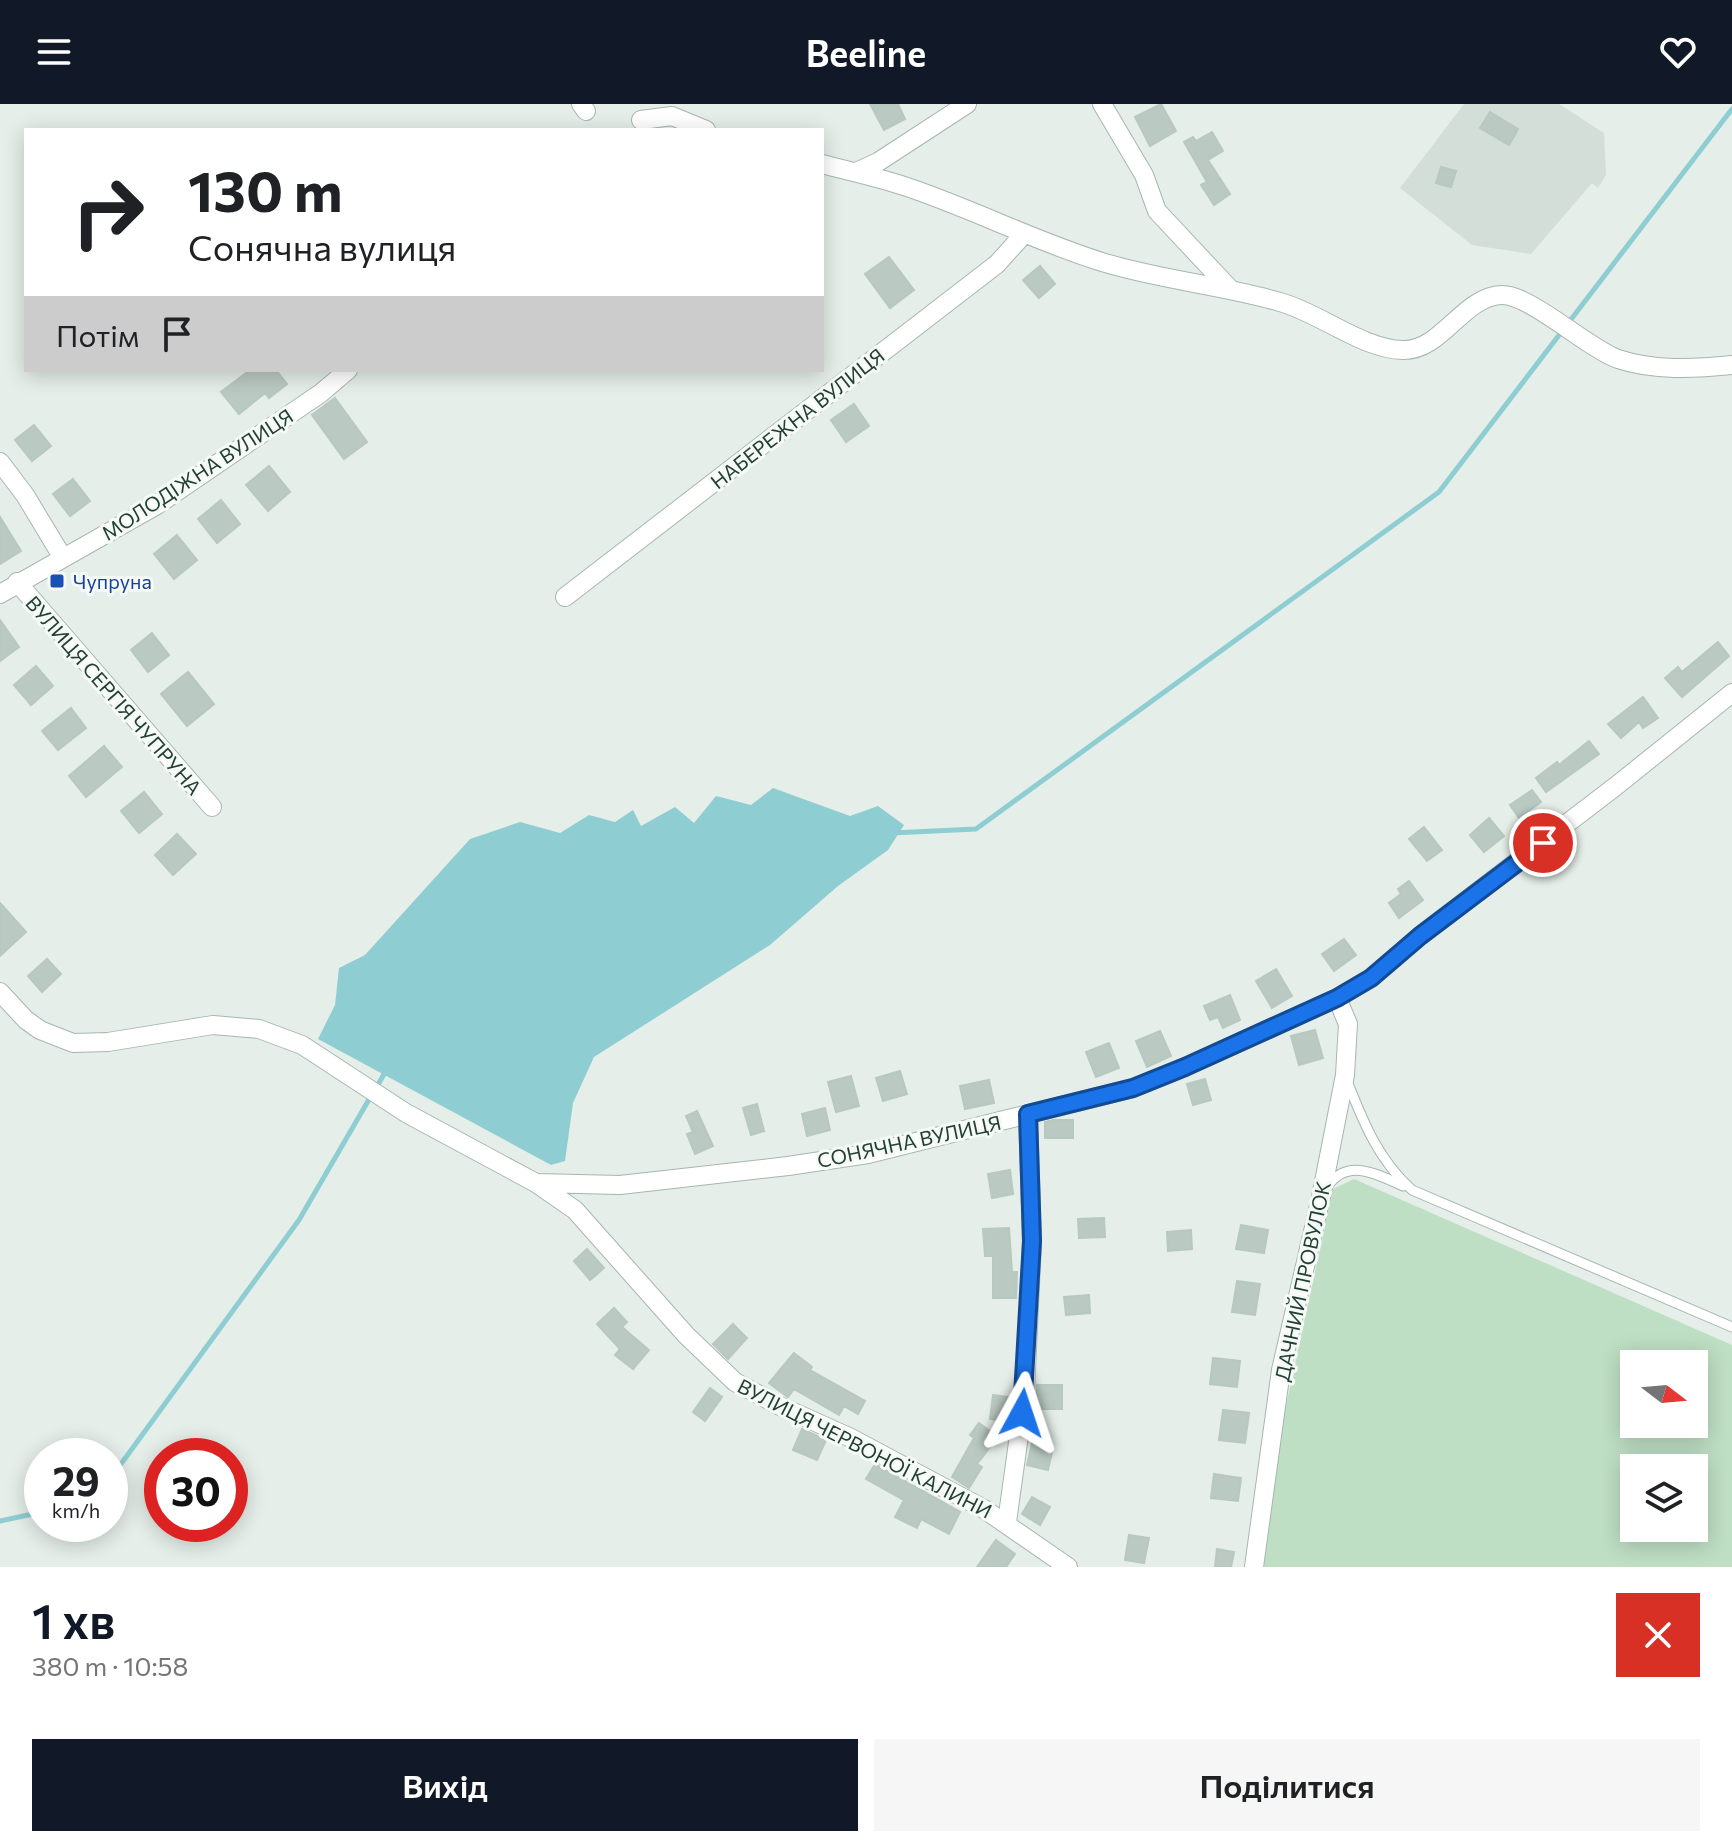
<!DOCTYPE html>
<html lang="uk">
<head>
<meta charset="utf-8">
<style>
	body { margin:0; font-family:Commissioner,sans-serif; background:#f6f6f6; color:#202124; height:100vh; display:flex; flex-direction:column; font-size:30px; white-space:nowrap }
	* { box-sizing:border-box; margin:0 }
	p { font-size:26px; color:#757577 }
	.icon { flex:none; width:44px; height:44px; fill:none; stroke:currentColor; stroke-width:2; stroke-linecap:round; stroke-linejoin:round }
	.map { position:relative; height:1463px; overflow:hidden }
	.drawer { display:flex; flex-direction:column; background:#fff; flex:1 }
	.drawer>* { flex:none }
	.guide { position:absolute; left:24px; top:24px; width:800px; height:244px; border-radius:0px; box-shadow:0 4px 20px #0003; background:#fff; color:#202124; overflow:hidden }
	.needle { width:52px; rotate:106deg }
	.controls { position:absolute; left:1620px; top:1246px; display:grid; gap:16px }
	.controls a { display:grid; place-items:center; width:88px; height:88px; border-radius:0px; background:#fff; box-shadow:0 4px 20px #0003; font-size:40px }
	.speed { position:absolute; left:24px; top:1334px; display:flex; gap:16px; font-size:40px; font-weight:700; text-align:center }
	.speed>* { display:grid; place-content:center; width:104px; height:104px; border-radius:50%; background:#fff; box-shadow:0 4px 20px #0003; line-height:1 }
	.speed small { font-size:20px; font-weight:400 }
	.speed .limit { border:12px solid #d22; background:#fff; color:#111 }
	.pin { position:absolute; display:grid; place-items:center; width:68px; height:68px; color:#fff; margin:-34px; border:4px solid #fff; border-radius:50%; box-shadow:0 2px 8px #0007 }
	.me { position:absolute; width:88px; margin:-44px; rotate:5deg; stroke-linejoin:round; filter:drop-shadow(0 0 6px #0008) }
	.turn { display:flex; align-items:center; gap:28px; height:168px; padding:0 32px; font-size:36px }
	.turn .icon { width:104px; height:104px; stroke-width:2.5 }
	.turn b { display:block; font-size:56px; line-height:68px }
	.then { display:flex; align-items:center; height:76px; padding:0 32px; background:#0003; gap:16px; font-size:30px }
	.round { display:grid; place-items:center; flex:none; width:84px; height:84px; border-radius:0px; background:#f6f6f6 }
	.head { display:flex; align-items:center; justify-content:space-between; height:136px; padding:0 32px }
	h1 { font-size:48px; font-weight:600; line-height:60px; color:#111827 }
	.cta { display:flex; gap:16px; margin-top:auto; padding:16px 32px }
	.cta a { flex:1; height:92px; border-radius:0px; background:#111827; color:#fff; font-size:32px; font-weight:600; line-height:92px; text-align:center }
	.cta a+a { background:#f6f6f6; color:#202124 }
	header { display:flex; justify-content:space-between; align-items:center; height:104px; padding:0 32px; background:#111827; color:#fff; font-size:36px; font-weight:600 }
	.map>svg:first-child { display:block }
</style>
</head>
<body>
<header><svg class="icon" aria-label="menu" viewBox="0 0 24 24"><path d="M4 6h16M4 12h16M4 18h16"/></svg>Beeline<svg class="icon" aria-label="heart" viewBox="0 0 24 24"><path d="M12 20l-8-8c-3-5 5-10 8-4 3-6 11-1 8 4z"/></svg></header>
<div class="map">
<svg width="1732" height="1463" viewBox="0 0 1732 1463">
	<rect width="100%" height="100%" fill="#e5eee9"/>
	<path fill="#d3ded8" d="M1464 0H1559L1604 29 1606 71 1598 84 1592 79 1531 150 1472 141 1400 84Z"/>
	<path fill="#bedfc4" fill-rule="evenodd" d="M1354 1075 1732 1241V1463H1259L1283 1315 1333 1085ZM1634 1260H1694V1320H1634ZM1634 1364H1694V1424H1634Z"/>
	<path fill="#8eced2" d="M773 684 850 712 878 702 904 721 888 746 838 782 770 841 594 953 573 999 565 1057 551 1061 318 935 335 901 339 864 365 851 470 735 520 718 560 729 589 711 615 718 633 706 641 722 675 703 694 719 716 692 751 701Z"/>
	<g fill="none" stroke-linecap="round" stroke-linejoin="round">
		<path stroke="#8eced2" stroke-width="5" d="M892 729 976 725 1439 388 1732 5
			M376 984 387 965
			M110 1375 299 1116 371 992
			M0 1417 42 1408"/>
	</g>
	<path fill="#bac9c2" stroke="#b7c8bf" stroke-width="2" d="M870 0H898L905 15 884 26Z
		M1161 0 1176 27 1150 42 1135 13Z
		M1490 8 1518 25 1509 41 1480 24Z
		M1212 28 1223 47 1208 56 1230 90 1214 101 1201 81 1207 78 1184 38 1193 33 1196 37Z
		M1441 63 1456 67 1451 83 1436 79Z
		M889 153 914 186 890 204 865 170Z
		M1040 162 1055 180 1039 194 1023 176Z
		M250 266H276L287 280 269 294 265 289 239 310 221 288Z
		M335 294 367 338 344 355 312 311Z
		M854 300 869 322 846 338 831 316Z
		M34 321 51 342 32 357 15 336Z
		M269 362 290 388 268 407 246 381Z
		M73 375 90 397 70 412 53 390Z
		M221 396 240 420 217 439 198 415Z
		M0 413 21 447 0 460Z
		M177 431 197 456 174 475 154 450Z
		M0 516 19 543 0 557Z
		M152 529 169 551 148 568 131 546Z
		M1718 538 1729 552 1682 593 1665 574 1678 563 1682 568Z
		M36 562 53 582 31 601 14 581Z
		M188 568 214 600 187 622 161 590Z
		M1643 593 1658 614 1643 624 1639 618 1621 634 1608 620Z
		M71 604 86 624 58 646 42 627Z
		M1589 637 1599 650 1546 688 1536 674 1557 658 1559 661Z
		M104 642 122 663 86 693 69 672Z
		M1532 686 1541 698 1519 714 1510 701Z
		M144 688 162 710 139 729 121 707Z
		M1489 714 1504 732 1484 748 1470 731Z
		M1424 723 1442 746 1427 757 1409 735Z
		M177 730 196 750 173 771 155 751Z
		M1409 777 1423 796 1399 814 1389 799 1401 790 1398 785Z
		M0 799 26 828 0 852Z
		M1344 835 1356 851 1334 867 1322 850Z
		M47 855 61 870 42 888 28 872Z
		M1276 865 1292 892 1272 904 1256 877Z
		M1230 891 1240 916 1223 924 1218 913 1210 916 1204 902Z
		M1315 926 1323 954 1299 961 1291 932Z
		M1160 927 1171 952 1147 963 1136 937Z
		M1109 939 1119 964 1096 973 1086 948Z
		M900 967 907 990 883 997 876 974Z
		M851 972 859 1002 836 1008 828 978Z
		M1205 975 1211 996 1193 1001 1187 980Z
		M989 976 994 999 965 1005 960 982Z
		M757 1000 764 1027 751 1031 743 1004Z
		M825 1004 830 1026 807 1032 802 1010Z
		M697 1007 713 1042 695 1050 687 1030 693 1028 686 1012Z
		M1054 1016H1073V1034H1045V1018Z
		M1010 1066 1013 1090 992 1094 988 1070Z
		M1104 1114 1105 1133 1079 1134 1078 1115Z
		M1241 1121 1268 1126 1264 1149 1236 1145Z
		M1009 1124 1012 1168H1017L1016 1194H993V1152H985L983 1125Z
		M1191 1126 1192 1145 1168 1147 1167 1128Z
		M587 1145 604 1164 590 1176 574 1157Z
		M1237 1177 1260 1180 1255 1211 1232 1208Z
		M1089 1191 1090 1209 1066 1211 1064 1193Z
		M614 1204 627 1218 622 1223 649 1246 633 1265 615 1251 620 1245 597 1220Z
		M733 1220 747 1234 728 1255 713 1240Z
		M794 1249 812 1263 810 1266 865 1297 858 1310 844 1302 839 1311 794 1285 788 1293 769 1279Z
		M1213 1254 1240 1257 1237 1283 1210 1280Z
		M1037 1281H1062V1305H1037Z
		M710 1284 722 1293 705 1317 693 1308Z
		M993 1291 1009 1293 1006 1317 990 1315Z
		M1223 1306 1249 1309 1245 1339 1219 1336Z
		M979 1319 998 1333 977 1360 982 1363 969 1384 952 1373 974 1334 970 1331Z
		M802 1325 826 1336 817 1356 793 1346Z
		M1032 1339 1053 1344 1048 1366 1027 1361Z
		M875 1360 960 1408 949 1430 921 1415 917 1424 895 1413 904 1396 866 1375Z
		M1214 1370 1241 1374 1238 1397 1211 1394Z
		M1032 1393 1050 1403 1040 1421 1022 1410Z
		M1129 1431 1149 1434 1144 1459 1125 1456Z
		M996 1436 1015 1450 1006 1463H977Z
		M1217 1445 1234 1448 1231 1463H1215Z"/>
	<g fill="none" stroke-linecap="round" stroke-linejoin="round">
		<defs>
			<path id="lane" d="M1347 977C1363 1017 1378 1056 1412 1086L1732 1223
				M1327 1083C1347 1053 1377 1070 1403 1082"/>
			<path id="street" d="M581 0 586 7
				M1102 0 1144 71 1157 107 1231 186
				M641 16 672 12 706 26
				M822 60C849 67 877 73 904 82 971 104 1034 137 1102 158 1160 176 1221 181 1280 198 1320 209 1362 245 1403 246 1442 247 1463 192 1502 191 1529 190 1589 245 1618 255 1654 267 1695 265 1732 261
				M856 68 878 58 967 0
				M0 358 25 391 63 454
				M17 478 212 703
				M0 490 157 401 321 289 348 266
				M565 493 997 160 1024 130
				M0 888 26 916 40 926 73 939 108 938 213 921 259 925 302 941 406 1009 536 1079 575 1106 686 1231 735 1278 780 1302 851 1334 984 1405 1068 1463
				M536 1079 620 1081 788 1062 868 1050 1133 984 1185 963 1337 894 1371 874 1420 832 1616 682 1732 589
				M1007 1418 1025 1288 1032 1137 1028 1010
				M1254 1463 1281 1266 1321 1093 1345 971 1348 920 1337 894"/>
		</defs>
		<use href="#lane" stroke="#a7b6b0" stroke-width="11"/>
		<use href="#street" stroke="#a7b6b0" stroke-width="20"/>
		<use href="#lane" stroke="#fff" stroke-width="9"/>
		<use href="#street" stroke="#fff" stroke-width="18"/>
	</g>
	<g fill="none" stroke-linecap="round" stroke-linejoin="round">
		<defs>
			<path id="route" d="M1022 1309 1032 1137 1028 1010 1133 984 1185 963 1337 894 1371 874 1420 832 1543 739"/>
		</defs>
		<use href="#route" stroke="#114b97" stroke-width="20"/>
		<use href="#route" stroke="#1a73e8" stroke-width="14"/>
	</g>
	<rect fill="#1a4fb4" stroke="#f6faf7" stroke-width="3" x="49" y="469" width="16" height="16" rx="4"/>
	<g text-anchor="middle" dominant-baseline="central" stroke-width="6" stroke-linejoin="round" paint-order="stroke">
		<g font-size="20" fill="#244036" stroke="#f6faf7">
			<text transform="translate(797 314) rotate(-38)">НАБЕРЕЖНА ВУЛИЦЯ</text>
			<text transform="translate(197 370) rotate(-33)">МОЛОДІЖНА ВУЛИЦЯ</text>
			<text transform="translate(114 591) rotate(49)">ВУЛИЦЯ СЕРГІЯ ЧУПРУНА</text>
			<text transform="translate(909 1037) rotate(-12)">СОНЯЧНА ВУЛИЦЯ</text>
			<text transform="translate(1302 1177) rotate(-78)">ДАЧНИЙ ПРОВУЛОК</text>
			<text transform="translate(865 1344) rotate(27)">ВУЛИЦЯ ЧЕРВОНОЇ КАЛИНИ</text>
		</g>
		<g font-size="20" fill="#164399" stroke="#f6faf7" text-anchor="start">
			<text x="73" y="477">Чупруна</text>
		</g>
	</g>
</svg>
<div class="controls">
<a><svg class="needle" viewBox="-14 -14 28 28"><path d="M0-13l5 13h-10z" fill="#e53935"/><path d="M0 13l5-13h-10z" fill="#757577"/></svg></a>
<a><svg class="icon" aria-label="layers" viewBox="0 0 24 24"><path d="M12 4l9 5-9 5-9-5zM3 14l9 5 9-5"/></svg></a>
</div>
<div class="speed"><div>29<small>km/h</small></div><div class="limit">30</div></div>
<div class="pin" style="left:1543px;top:739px;background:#d93025"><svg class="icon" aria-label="arrive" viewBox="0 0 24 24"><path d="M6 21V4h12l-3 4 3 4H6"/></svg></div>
<svg class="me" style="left:1022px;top:1309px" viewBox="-20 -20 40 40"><path d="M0-17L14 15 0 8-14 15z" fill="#1a73e8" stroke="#fff" stroke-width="4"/></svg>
<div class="guide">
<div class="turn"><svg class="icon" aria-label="right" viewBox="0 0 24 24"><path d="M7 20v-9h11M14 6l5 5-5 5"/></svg><div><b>130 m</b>Сонячна вулиця</div></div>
<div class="then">Потім<svg class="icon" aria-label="arrive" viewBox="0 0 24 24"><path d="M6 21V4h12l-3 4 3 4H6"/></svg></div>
</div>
</div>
<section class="drawer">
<div class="head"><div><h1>1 хв</h1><p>380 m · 10:58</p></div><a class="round" style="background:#d93025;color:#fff"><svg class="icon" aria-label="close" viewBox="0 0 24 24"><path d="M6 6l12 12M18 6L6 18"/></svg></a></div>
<div class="cta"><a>Вихід</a><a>Поділитися</a></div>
</section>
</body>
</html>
